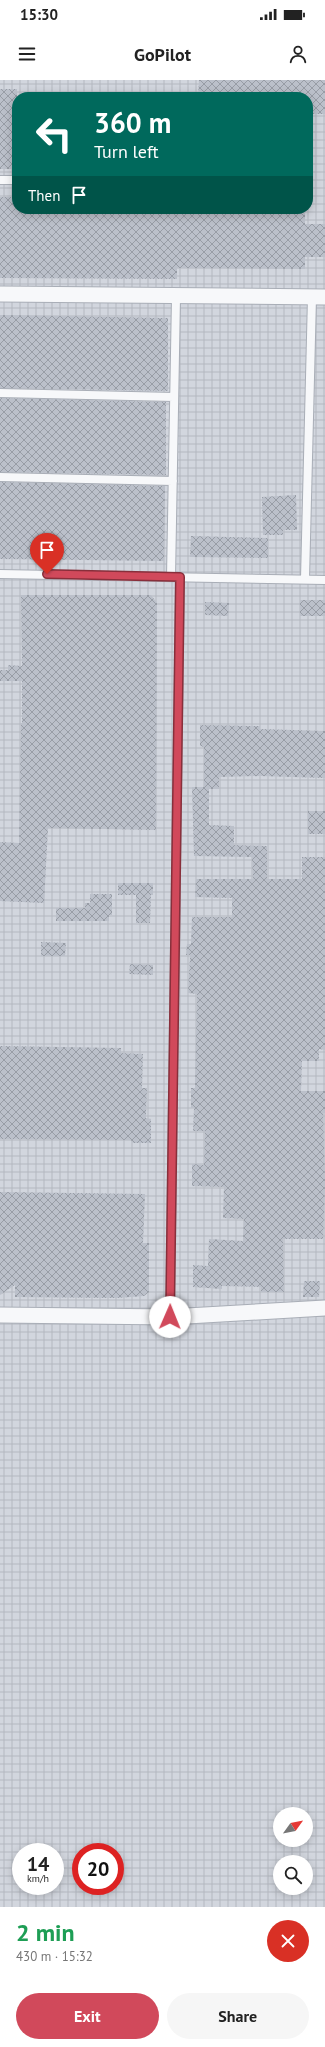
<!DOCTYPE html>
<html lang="en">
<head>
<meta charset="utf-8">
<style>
	body { margin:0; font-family:"PT Sans",sans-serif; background:#f6f6f6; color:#222; height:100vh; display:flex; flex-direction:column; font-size:15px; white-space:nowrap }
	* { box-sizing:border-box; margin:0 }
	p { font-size:13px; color:#767676 }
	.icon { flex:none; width:22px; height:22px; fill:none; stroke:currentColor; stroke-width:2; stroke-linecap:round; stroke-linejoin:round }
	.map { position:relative; height:1827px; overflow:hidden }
	.details { display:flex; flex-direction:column; background:#fff; flex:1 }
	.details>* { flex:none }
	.banner { position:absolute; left:12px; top:12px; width:301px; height:122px; border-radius:16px; box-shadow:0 2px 10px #0003; background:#00695c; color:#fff; overflow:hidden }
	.needle { width:26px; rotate:57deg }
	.tools { position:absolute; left:273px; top:1727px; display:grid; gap:8px }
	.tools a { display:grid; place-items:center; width:40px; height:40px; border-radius:50%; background:#fff; box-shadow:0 2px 10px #0003; font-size:20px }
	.speed { position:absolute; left:12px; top:1763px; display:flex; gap:8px; font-size:20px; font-weight:700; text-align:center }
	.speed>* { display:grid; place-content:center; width:52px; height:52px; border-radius:50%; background:#fff; box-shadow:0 2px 10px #0003; line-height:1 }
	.speed small { font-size:10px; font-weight:400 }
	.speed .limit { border:6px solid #d22; background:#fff; color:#111 }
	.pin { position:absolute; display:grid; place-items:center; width:34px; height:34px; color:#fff; margin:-41px -17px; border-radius:50% 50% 50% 0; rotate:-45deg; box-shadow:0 0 4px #0007 }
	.pin .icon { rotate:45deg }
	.me { position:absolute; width:44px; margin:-22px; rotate:1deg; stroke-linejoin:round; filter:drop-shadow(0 0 3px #0008) }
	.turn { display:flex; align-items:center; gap:14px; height:84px; padding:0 16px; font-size:18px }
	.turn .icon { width:52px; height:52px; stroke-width:2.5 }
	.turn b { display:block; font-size:28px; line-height:34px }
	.then { display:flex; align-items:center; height:38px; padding:0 16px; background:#0003; gap:8px; font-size:15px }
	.round { display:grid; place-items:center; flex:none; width:42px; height:42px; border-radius:21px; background:#f6f6f6 }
	.head { display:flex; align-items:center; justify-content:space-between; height:68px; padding:0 16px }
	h1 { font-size:24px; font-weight:600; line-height:30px; color:#1e9e55 }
	.action { display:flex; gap:8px; margin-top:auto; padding:8px 16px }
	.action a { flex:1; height:46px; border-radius:24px; background:#d1495b; color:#fff; font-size:16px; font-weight:600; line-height:46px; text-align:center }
	.action a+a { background:#f6f6f6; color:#222 }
	.status { display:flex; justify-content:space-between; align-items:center; height:28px; padding:0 20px; background:#fff; direction:ltr }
	.status svg { height:11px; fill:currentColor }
	header { display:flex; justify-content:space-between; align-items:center; height:52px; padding:0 16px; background:#fff; font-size:18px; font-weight:600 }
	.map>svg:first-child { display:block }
</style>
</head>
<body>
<div class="status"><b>15:30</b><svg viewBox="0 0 49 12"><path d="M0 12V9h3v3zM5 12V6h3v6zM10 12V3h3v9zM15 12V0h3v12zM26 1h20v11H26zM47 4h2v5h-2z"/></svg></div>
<header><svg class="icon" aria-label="menu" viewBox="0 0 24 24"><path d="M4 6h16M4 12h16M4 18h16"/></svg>GoPilot<svg class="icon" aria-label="person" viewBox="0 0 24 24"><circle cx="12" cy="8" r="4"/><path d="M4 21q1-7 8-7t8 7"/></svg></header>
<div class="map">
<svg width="325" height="1827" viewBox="0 0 325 1827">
	<defs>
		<pattern id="industrial-grid" width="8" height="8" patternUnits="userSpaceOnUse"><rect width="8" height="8" fill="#d2d6de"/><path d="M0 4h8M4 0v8" fill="none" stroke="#b4b8c0"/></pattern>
		<pattern id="building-cross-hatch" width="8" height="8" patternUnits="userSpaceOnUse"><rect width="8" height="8" fill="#bbc0ca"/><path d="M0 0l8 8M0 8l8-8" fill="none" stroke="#989da6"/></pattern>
	</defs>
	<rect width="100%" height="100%" fill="#e4e7ec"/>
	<path fill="url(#industrial-grid)" fill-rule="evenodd" d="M0 0H325V1827H0ZM17 17H308V129H17ZM280 1734H306V1760H280ZM21 1772H55V1806H21ZM81 1772H115V1806H81ZM280 1782H306V1808H280Z"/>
	<path fill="url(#building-cross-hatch)" d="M199 0H325V34H308V17H198Z
		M0 9H17V89H0Z
		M0 117H17V129H305V144H325V177H305V189L177 188V199L0 198Z
		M0 235 168 238V311L0 308Z
		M0 318 166 322V395L0 392Z
		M0 402 165 406 164 481 0 479Z
		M296 415 297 450H283V455H263L262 417Z
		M191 456 268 458V478L190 477Z
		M21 515H151L157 523 156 750 48 748 44 823 0 821V762L19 763 21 643H22V601H0V590H8V585L22 586Z
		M300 520H325V536H300Z
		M205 522 229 523 228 536 205 535Z
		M200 645 260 646V649L325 651V698L260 696 219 697V709H209V745L234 746V765L267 766V799H302V777H325V970L319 969V981H302L301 1011H325V1033H323L325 1104 323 1159H283L284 1212H261V1207L222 1206V1209L193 1207V1185L208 1186 209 1159 243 1161 244 1139 223 1138 224 1107 192 1106V1084L204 1085 205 1051H193L194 1028H191V1008H195L197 914 188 913 190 875H186L187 864H191L192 837H232V818L195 817 196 799H253L252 777 194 776 192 707H204V667L200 666Z
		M308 731H325V754H308Z
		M118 803H153V815H151L150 843H136V815H118Z
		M90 814H112V835H109V841H56V828H85V823H90Z
		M41 862 66 863 65 876H41Z
		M130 884 153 885V895L129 894Z
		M0 966 121 968V973L143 974 142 1008H147L146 1038 151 1039V1063H133L131 1060 0 1059Z
		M0 1112 145 1114 143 1163H149V1212L144 1216 117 1218 15 1217V1205L0 1215Z
		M304 1201H320L319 1217H303Z"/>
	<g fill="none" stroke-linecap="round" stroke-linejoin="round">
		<defs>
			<path id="lane" d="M0 100H17
				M0 313 174 317
				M0 397 173 401
				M0 494 325 500
				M171 497 176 217
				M305 499 312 217
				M170 1237 180 497"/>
			<path id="street" d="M0 214 325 217
				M0 1235 170 1237 325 1228"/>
		</defs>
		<use href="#lane" stroke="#a9aeb7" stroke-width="10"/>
		<use href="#street" stroke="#a9aeb7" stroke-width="17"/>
		<use href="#lane" stroke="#f7f8fa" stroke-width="8"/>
		<use href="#street" stroke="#f7f8fa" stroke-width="15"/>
	</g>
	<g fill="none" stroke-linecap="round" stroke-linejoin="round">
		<defs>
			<path id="route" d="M47 494 180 497 170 1237"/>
		</defs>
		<use href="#route" stroke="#882f3b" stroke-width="10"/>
		<use href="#route" stroke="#d1495b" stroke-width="7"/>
	</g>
</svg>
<div class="tools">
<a><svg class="needle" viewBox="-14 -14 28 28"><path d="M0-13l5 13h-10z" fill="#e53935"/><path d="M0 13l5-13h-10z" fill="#767676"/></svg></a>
<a><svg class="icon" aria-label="search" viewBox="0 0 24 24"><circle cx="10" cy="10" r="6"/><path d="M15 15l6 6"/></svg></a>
</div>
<div class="speed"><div>14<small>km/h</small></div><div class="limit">20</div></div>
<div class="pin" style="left:47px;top:494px;background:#d93025"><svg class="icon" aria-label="arrive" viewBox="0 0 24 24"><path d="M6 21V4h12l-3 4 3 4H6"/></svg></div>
<svg class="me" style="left:170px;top:1237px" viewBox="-20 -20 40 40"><circle r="19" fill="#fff"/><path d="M0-13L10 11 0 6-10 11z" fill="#d1495b"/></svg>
<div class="banner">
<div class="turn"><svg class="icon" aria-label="left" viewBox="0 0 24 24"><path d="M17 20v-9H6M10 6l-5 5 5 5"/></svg><div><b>360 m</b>Turn left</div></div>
<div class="then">Then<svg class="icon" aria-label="arrive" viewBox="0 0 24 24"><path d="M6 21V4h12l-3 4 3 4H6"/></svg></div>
</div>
</div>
<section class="details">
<div class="head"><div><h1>2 min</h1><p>430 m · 15:32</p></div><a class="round" style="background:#d93025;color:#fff"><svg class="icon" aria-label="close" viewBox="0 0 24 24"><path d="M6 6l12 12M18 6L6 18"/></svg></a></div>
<div class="action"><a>Exit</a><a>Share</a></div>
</section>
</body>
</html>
